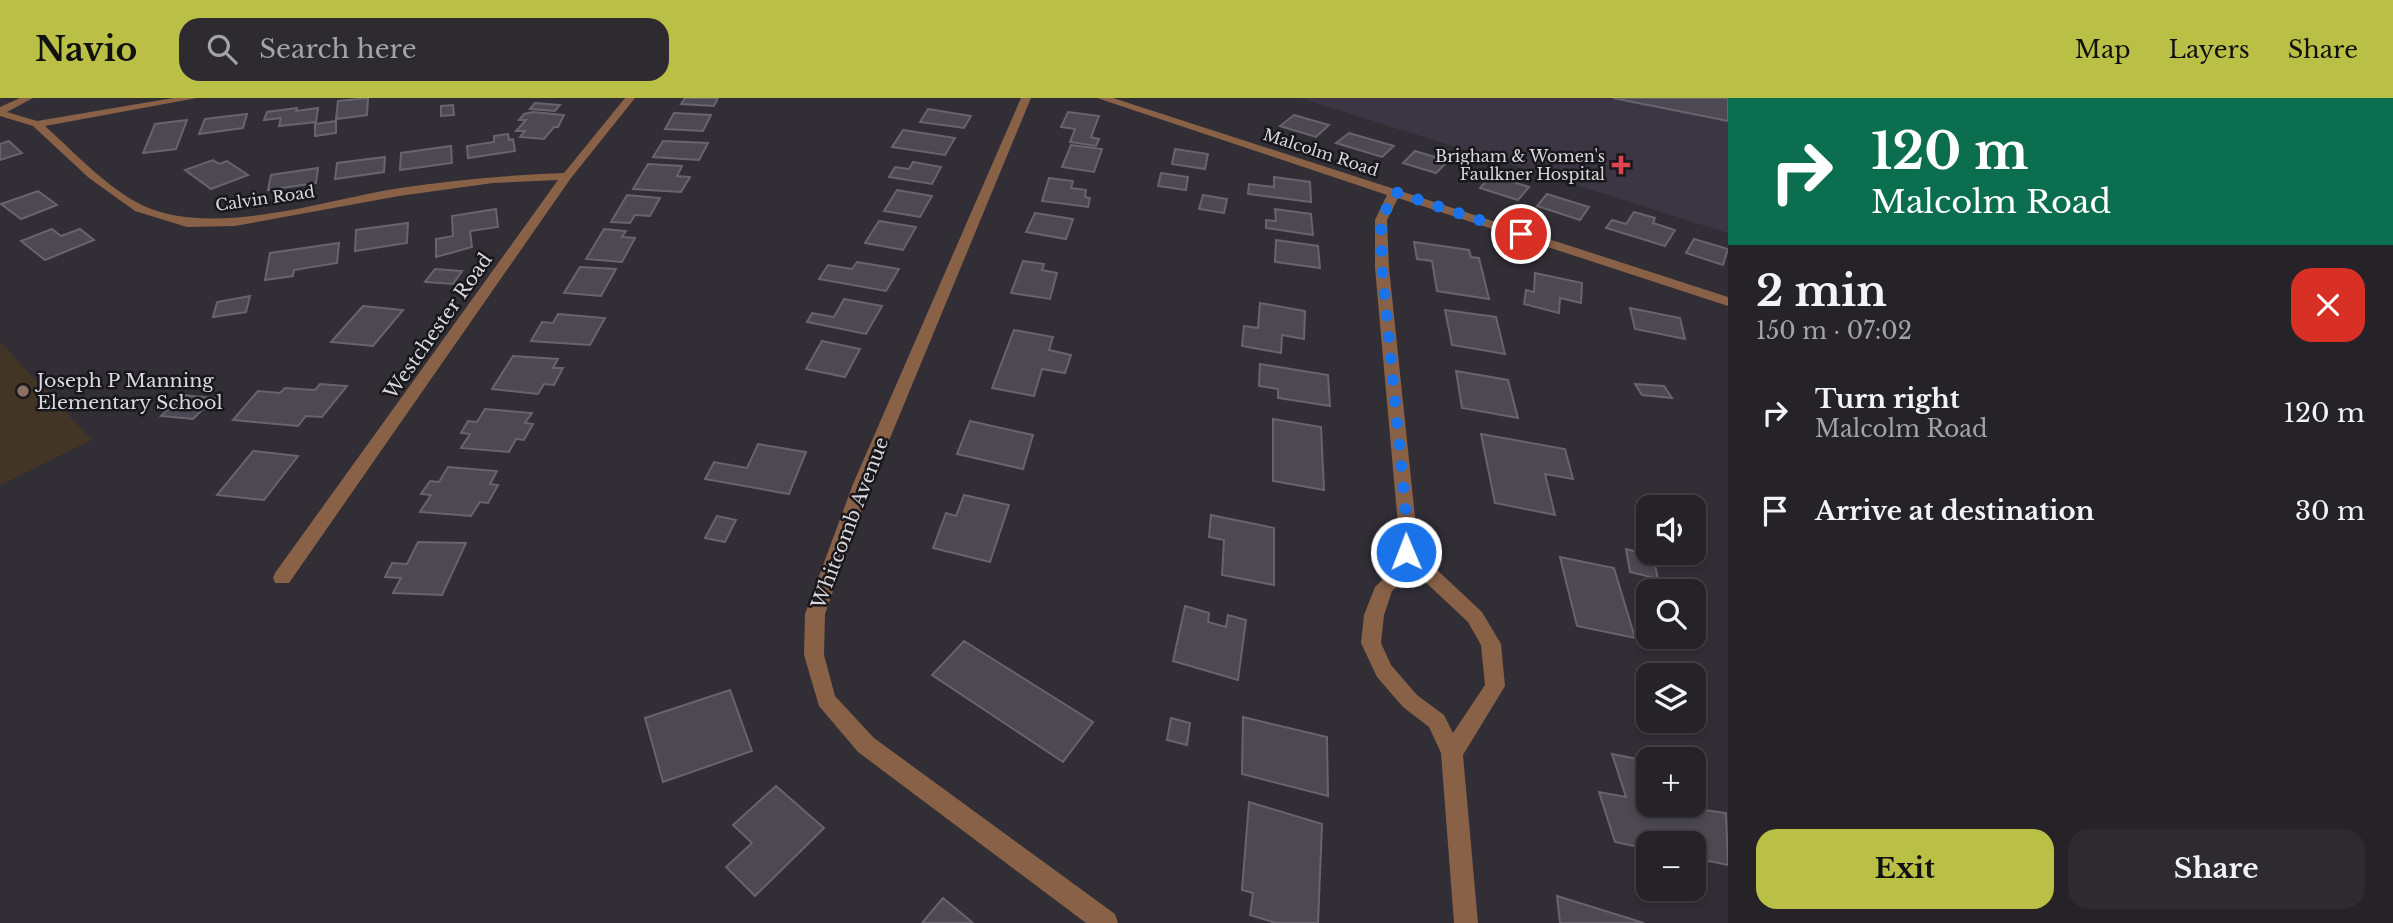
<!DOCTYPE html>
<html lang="en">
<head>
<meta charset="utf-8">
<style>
	body { margin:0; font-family:"Libre Baskerville",serif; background:#2d2a30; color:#f1f3f6; height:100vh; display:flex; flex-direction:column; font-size:26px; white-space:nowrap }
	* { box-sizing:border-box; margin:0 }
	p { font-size:23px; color:#a3a4a8 }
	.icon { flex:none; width:38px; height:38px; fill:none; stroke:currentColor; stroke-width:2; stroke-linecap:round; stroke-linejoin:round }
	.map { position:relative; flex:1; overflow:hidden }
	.sheet { display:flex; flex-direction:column; background:#252228; width:665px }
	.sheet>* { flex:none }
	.banner { background:#0b6e4f; color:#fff; overflow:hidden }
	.buttons { position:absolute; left:1636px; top:397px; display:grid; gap:14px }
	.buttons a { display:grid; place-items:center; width:70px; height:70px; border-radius:14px; background:#252228; box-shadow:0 4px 10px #0003,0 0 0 2px #423f45; font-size:35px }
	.pin { position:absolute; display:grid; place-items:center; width:60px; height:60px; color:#fff; margin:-30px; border:4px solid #fff; border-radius:50%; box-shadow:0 2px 7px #0007 }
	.me { position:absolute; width:77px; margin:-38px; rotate:359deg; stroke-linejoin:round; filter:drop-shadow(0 0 5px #0008) }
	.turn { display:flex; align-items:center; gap:24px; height:147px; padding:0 28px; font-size:32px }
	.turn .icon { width:91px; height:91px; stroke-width:2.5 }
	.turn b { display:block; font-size:49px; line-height:60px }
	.round { display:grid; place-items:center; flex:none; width:74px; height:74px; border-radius:21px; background:#2d2a30 }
	.summary { display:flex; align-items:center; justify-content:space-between; height:119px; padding:0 28px }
	h1 { font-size:42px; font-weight:700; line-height:52px }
	.primary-button { display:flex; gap:14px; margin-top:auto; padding:14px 28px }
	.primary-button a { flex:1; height:80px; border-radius:21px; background:#bac045; color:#111; font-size:28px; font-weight:700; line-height:80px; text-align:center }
	.primary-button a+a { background:#2d2a30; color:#f1f3f6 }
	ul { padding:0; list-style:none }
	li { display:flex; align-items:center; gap:21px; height:98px; padding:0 28px }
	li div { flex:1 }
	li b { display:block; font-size:26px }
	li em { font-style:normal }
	header { display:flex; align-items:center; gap:42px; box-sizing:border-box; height:98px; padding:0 35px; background:#bac045; color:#111 }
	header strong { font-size:33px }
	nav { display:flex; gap:38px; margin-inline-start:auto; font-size:24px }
	.search { width:490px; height:63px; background:#2d2a30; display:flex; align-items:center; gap:18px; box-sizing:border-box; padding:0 24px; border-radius:21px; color:#a3a4a8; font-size:26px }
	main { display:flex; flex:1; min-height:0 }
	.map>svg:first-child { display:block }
</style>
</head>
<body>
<header>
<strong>Navio</strong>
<div class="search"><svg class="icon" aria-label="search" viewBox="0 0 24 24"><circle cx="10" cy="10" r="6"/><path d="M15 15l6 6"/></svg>Search here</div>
<nav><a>Map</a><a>Layers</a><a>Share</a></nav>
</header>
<main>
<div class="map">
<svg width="1728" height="825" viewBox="0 0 1728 825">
	<rect width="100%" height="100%" fill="#312e36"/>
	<path fill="#3c3644" d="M1300 0H1728V135Z"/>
	<path fill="#423526" d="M0 244 92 342 0 387Z"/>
	<path fill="#4c4952" stroke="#67646d" stroke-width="2" d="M368 0 367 17 336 21 338 3Z
		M685 0H718L714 8 681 6Z
		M1613 0H1728V23Z
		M535 5 560 7 555 13 530 11Z
		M453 7 454 17 441 18V8Z
		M297 10 296 13 318 10 316 24 279 28 281 20 264 22 267 14Z
		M928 11 971 18 964 30 920 24Z
		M533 14 564 17 558 29H554L544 41 520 39 525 33H516L526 22H519L524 16Z
		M1068 14 1099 18 1091 39 1099 41 1096 48 1070 44 1075 31 1061 29Z
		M674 15 711 17 703 33 665 31Z
		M247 16 243 30 199 36 205 21Z
		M1294 17 1329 27 1316 39 1280 28Z
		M187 22 176 51 143 55 155 26Z
		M336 23V35L315 38V26Z
		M903 32 955 40 945 57 892 49Z
		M1349 35 1394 48 1382 59 1336 45Z
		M508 36 509 42 513 41 515 53 468 60 467 48 494 44V38Z
		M9 43 22 55 0 62V46Z
		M663 43 708 45 699 62 653 59Z
		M1071 47 1102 51 1094 74 1062 69Z
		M451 48 452 65 400 72 401 55Z
		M1175 51 1208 56 1205 71 1172 66Z
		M1415 53 1448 63 1436 75 1403 65Z
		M385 59 384 74 335 81 337 65Z
		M213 62 219 66 227 63 248 77 211 91 185 72Z
		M913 64 941 69 932 86 889 79 895 69 909 71Z
		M648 66 682 68 677 78 690 79 681 94 633 91Z
		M318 70 316 85 268 92 271 77Z
		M1161 75 1188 79 1186 92 1158 88Z
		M1491 77 1529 89 1518 102 1480 90Z
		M1274 79 1310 84 1311 104 1248 96 1249 86 1274 89Z
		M1049 80 1073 83 1071 90 1086 92 1085 99 1090 100 1088 109 1042 103Z
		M897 92 932 98 920 119 884 113Z
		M38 93 57 107 21 121 1 106Z
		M1547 96 1589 109 1580 122 1537 108Z
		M627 97 660 100 650 118 635 117 630 125 611 124Z
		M1203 97 1227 101 1224 115 1199 111Z
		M496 111 498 129 470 133 472 149 436 159V141L453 138 452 118Z
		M1275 111 1311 116 1313 137 1266 130V122L1276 123Z
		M1634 114 1655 120 1653 125 1675 132 1665 148 1606 130 1612 122 1626 126Z
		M1035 115 1073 121 1066 141 1026 134Z
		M879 123 916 129 903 152 865 145Z
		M408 125 407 145 355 153 356 132Z
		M52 131 61 138 80 131 94 142 45 162 21 143Z
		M604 131 626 133 622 139 635 140 622 164 586 161Z
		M1694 141 1728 151 1723 167 1686 155Z
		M1276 142 1318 148 1320 170 1275 164Z
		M1414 144 1469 152 1471 159 1479 160 1489 201 1437 193 1432 163 1417 161Z
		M339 145 337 165 294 172 293 178 265 182 270 155Z
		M1023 163 1044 166 1042 172 1057 175 1050 201 1011 195Z
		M857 164 899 171 886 193 819 181 828 167 852 171Z
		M580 169 616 171 601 198 564 195Z
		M435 171 462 173 453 186 425 184Z
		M1535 175 1582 185 1581 205 1560 200 1559 215 1524 206 1526 192 1534 194Z
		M250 198 246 214 213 219 217 204Z
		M844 201 882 208 866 236 807 224 812 215 834 219Z
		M1260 205 1305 213 1304 241 1282 237 1281 255 1242 248 1244 228 1258 230Z
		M363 208 403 212 373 248 331 244Z
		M1630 210 1680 220 1685 241 1635 231Z
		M1445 212 1496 219 1505 256 1452 247Z
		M558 216 605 220 590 247 531 243 542 224 553 225Z
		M1014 232 1053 239 1049 252 1071 257 1065 275 1042 271 1034 298 992 290Z
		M822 243 860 251 845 279 806 271Z
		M513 258 558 261 553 270H563L554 287 544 286 538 296 492 291Z
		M1260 266 1328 277 1330 308 1278 300V291L1259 288Z
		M1456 273 1508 282 1518 320 1462 310Z
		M320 286 347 288 322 319 306 318 298 328 233 322 258 293 280 295 285 290 315 292Z
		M1635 286 1664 288 1672 300 1642 297Z
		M182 297 214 300 193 321 161 318Z
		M485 311 532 315 525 325 533 326 524 342 516 341 509 354 461 350 470 336 461 335 468 323 477 324Z
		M1273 321 1321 329 1324 392 1273 383Z
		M970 323 1033 337 1023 371 957 356Z
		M1481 336 1565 351 1573 381 1545 376 1555 417 1495 405Z
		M758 346 806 354 789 396 705 381 714 364 747 370Z
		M253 353 298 358 264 402 217 397Z
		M448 369 497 373 490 386 498 387 488 405 480 404 471 418 420 414 431 397 421 396 430 383 439 384Z
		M964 397 1009 407 990 464 933 450 946 415 956 418Z
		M1211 417 1274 430V487L1222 477 1224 442 1209 439Z
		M717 418 736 422 725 444 705 440Z
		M418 444 466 445 442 497 393 495 401 480 385 479 392 465 407 466Z
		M1626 451 1653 458 1658 481 1630 474Z
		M1560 459 1614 470 1635 540 1577 528Z
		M1185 508 1209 515 1208 524 1226 529 1228 517 1246 522 1238 582 1173 563Z
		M964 543 1093 624 1063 664 932 577Z
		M730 592 752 653 663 684 645 620Z
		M1243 619 1327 639 1328 698 1242 676Z
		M1171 620 1190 625 1187 647 1167 642Z
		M1612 656 1648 663V707H1694V683L1705 712 1726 715 1728 767 1694 760V746H1648V751L1615 744 1599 694 1626 699Z
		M776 688 824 730 755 798 726 769 752 745 733 727Z
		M1249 704 1322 726 1318 825H1276L1250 817 1253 795 1242 792Z
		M1557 798 1644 825H1560Z
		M943 800 973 825H922Z"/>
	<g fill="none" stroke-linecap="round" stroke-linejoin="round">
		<path fill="#886146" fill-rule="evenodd" d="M20 0H33L7 14 37 23 173 0H197L45 28C74 54 108 91 144 108 216 140 324 102 400 90 454 82 508 77 564 75L625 0H635L571 80 289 485H275L273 480 275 475 558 82 493 85 399 98 235 128 187 129 135 113 89 80 33 28 0 18V9Z
			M1021 0H1031L871 386 825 516 824 557 835 598 874 640 1115 816 1118 825H1086L858 654 819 608 804 557 805 516 853 386Z
			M1097 0H1113L1728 199V208L1398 100 1387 122 1389 170 1417 438 1435 470 1482 514 1501 546 1505 588 1463 657 1478 825H1454L1441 655 1429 629 1403 609 1377 579 1361 545 1364 517 1375 489 1396 468 1399 438 1375 170V122L1387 97ZM1415 467 1421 480 1468 524 1481 547 1485 587 1453 635 1444 617 1417 597 1391 567 1381 545 1384 517 1392 493 1412 476Z"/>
	</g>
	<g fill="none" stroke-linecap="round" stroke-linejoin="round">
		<path stroke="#1a73e8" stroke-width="12" stroke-dasharray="0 21.6" d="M1406 454 1408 438 1382 170 1381 122 1395 94 1521 136"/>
	</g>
	<path fill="#e0444e" stroke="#18171b" stroke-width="2.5" d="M1617.5 56.5h7v7h7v7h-7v7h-7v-7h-7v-7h7z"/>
	<circle fill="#8d6e63" stroke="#18171b" stroke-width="2.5" cx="23" cy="293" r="7"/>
	<g text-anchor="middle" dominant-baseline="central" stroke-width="5" stroke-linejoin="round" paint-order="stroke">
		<g font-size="16" fill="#dad8de" stroke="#18171b">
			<text transform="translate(1321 54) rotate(18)">Malcolm Road</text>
			<text transform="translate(265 100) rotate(-8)">Calvin Road</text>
		</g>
		<g font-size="16" fill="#dad8de" stroke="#18171b" text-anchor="end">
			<text x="1605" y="58">Brigham &amp; Women's<tspan x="1605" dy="18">Faulkner Hospital</tspan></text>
		</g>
		<g font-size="19" fill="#dad8de" stroke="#18171b">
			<text transform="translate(438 228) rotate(-55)">Westchester Road</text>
			<text transform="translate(850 425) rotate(-69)">Whitcomb Avenue</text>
		</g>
		<g font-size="19" fill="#dad8de" stroke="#18171b" text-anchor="start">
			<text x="37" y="282">Joseph P Manning<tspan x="37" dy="22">Elementary School</tspan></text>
		</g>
	</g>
</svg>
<div class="buttons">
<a><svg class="icon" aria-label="sound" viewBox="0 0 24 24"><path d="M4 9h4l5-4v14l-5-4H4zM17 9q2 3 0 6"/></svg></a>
<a><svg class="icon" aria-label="search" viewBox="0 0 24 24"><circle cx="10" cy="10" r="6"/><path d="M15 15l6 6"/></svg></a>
<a><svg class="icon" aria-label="layers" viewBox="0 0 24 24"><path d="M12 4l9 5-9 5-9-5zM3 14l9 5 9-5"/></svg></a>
<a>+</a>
<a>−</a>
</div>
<div class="pin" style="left:1521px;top:136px;background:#d93025"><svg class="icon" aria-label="arrive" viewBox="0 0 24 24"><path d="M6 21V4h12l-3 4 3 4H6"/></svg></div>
<svg class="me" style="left:1406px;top:454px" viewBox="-20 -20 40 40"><circle r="17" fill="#1a73e8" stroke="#fff" stroke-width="3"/><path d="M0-11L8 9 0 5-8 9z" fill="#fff"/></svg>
</div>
<section class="sheet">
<div class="banner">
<div class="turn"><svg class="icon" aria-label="right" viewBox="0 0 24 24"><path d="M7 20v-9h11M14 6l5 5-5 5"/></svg><div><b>120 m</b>Malcolm Road</div></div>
</div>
<div class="summary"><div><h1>2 min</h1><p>150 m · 07:02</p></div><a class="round" style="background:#d93025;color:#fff"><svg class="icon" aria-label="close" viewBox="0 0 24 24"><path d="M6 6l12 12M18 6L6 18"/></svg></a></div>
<ul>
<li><svg class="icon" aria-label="right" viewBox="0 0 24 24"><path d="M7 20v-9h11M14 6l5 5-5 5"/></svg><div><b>Turn right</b><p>Malcolm Road</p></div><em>120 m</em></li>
<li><svg class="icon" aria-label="arrive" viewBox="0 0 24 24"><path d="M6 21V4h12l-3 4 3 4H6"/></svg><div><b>Arrive at destination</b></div><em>30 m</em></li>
</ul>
<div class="primary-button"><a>Exit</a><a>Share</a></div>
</section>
</main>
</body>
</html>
